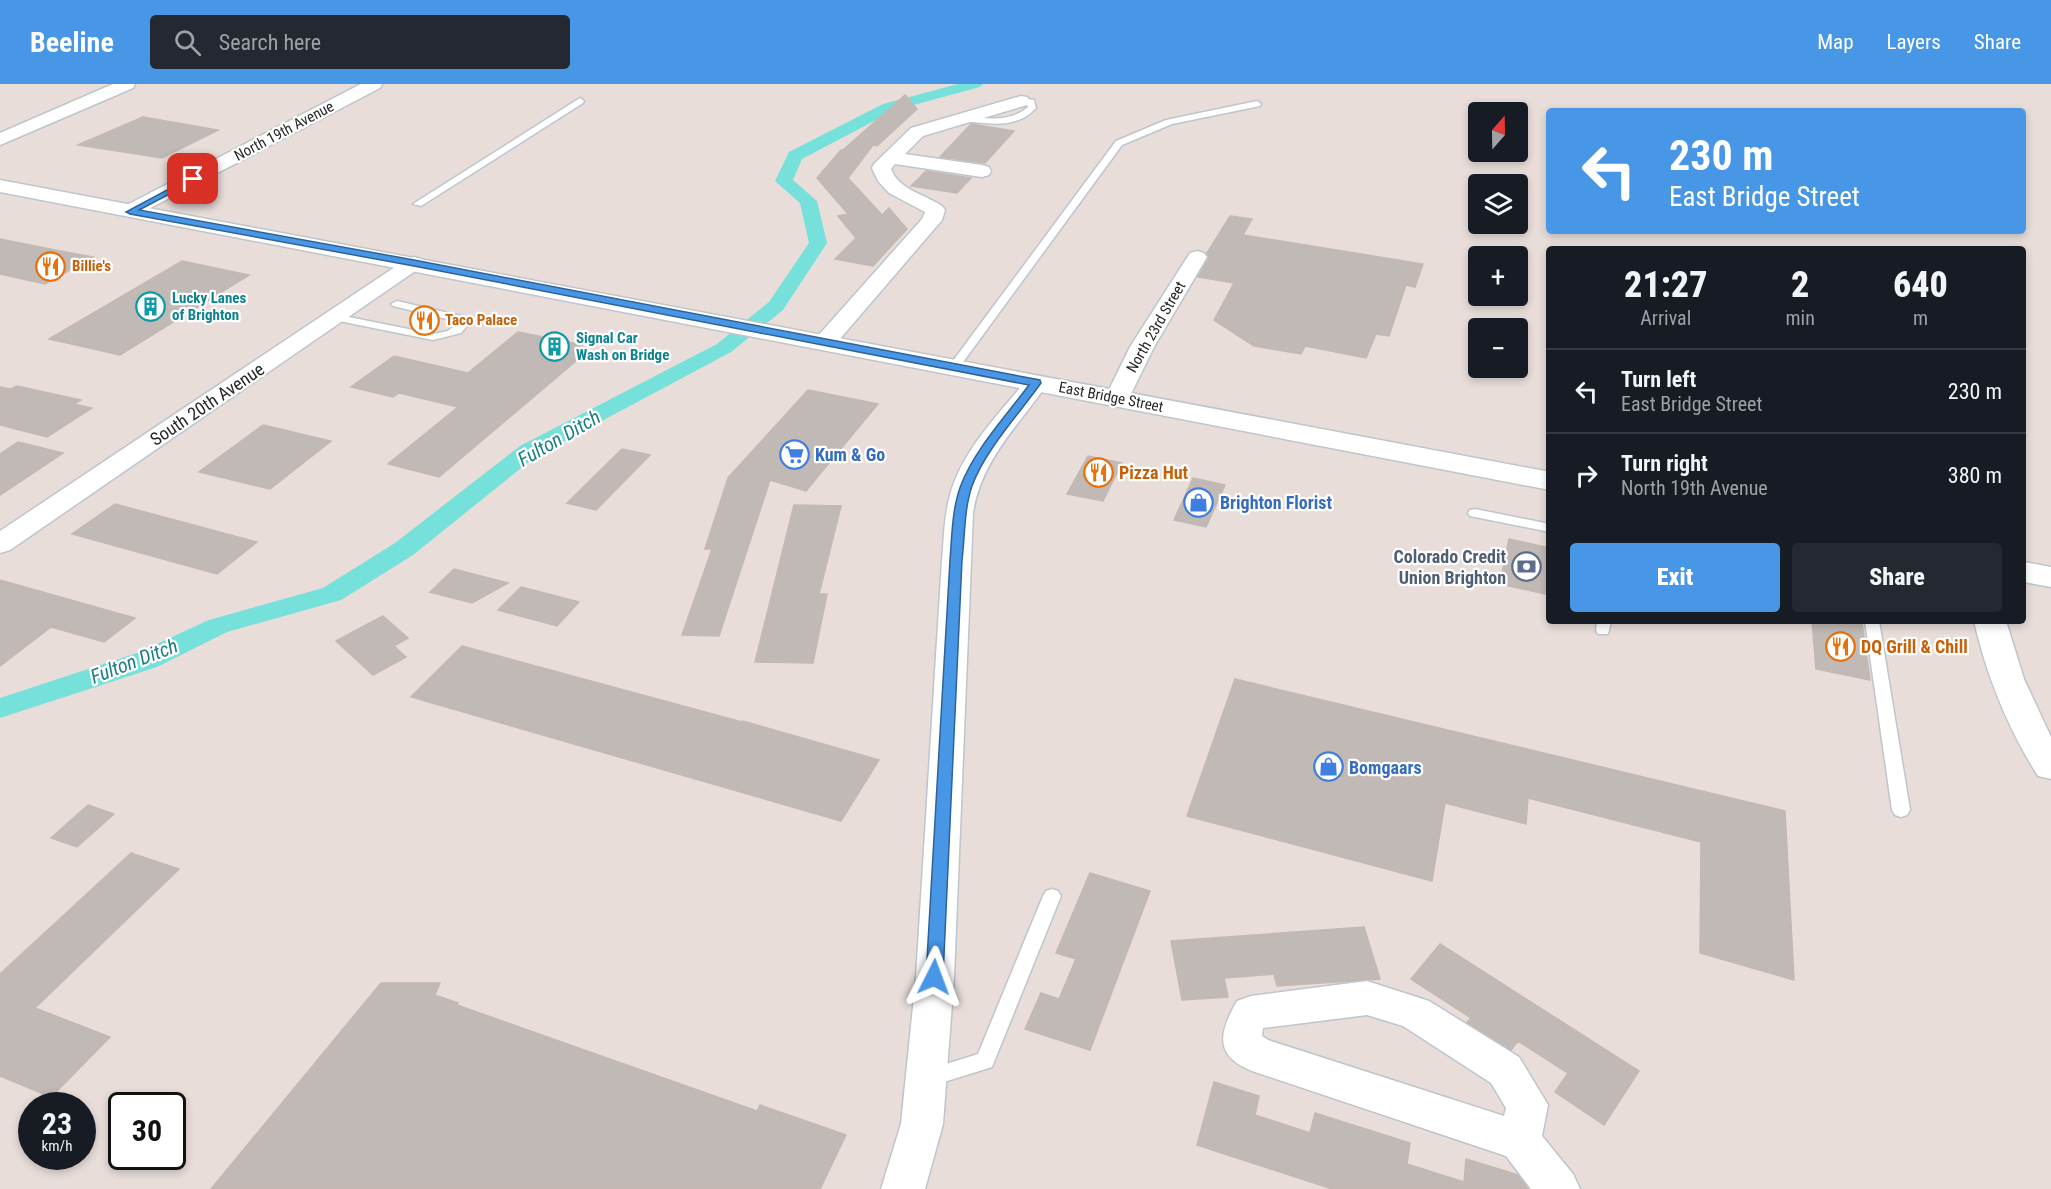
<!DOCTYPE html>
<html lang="en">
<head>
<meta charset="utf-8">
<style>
	body { margin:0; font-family:"Roboto Condensed",sans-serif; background:#242831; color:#f1f3f6; height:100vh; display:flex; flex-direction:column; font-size:22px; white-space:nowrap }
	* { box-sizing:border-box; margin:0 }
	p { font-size:20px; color:#9ea1a6 }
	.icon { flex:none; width:33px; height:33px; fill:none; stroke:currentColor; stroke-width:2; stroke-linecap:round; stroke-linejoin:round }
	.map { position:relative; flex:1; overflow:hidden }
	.drawer { position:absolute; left:1546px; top:162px; width:480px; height:378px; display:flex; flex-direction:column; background:#171b24; border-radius:6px; box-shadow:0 3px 9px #0003 }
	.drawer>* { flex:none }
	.top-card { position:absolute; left:1546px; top:24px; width:480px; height:126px; border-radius:6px; box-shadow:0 3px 9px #0003; background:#4897e6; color:#fff; overflow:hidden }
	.needle { width:39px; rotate:20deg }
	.tools { position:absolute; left:1468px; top:18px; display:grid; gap:12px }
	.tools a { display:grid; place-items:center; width:60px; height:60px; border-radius:6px; background:#171b24; box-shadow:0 3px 9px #0003; font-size:30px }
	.speed { position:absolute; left:18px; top:1008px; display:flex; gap:12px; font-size:30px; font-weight:700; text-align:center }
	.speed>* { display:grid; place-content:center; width:78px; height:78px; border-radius:50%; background:#171b24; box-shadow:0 3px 9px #0003; line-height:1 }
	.speed small { font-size:15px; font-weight:400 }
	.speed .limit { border:3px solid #111; border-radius:9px; background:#fff; color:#111 }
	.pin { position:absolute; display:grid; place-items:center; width:51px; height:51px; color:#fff; margin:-26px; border-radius:12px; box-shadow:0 3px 9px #0006 }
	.me { position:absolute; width:66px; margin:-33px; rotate:3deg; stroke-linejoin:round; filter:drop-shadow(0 0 4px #0008) }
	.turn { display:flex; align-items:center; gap:21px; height:126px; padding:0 24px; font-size:27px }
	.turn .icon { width:78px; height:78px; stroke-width:2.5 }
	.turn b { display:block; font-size:42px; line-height:51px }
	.eta { display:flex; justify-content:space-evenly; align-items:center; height:102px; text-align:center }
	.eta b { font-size:36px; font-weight:800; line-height:42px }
	.cta { display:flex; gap:12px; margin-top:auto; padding:12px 24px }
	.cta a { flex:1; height:69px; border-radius:6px; background:#4897e6; color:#fff; font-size:24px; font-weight:800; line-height:69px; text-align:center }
	.cta a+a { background:#242831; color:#f1f3f6 }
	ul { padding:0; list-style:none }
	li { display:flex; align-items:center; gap:18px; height:84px; padding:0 24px; border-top:2px solid #363941 }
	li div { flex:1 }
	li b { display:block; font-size:22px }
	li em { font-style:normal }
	header { display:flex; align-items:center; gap:36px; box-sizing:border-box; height:84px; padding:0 30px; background:#4897e6; color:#fff }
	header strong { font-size:28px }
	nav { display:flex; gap:33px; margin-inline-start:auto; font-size:21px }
	.search { width:420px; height:54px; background:#242831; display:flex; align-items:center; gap:15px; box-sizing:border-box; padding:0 21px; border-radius:6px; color:#9ea1a6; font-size:22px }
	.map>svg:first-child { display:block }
</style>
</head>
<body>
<header>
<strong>Beeline</strong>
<div class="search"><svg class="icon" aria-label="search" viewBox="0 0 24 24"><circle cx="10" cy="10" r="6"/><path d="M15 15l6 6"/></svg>Search here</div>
<nav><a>Map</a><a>Layers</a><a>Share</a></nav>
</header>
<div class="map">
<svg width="2051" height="1105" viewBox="0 0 2051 1105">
	<rect width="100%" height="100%" fill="#e8ddd9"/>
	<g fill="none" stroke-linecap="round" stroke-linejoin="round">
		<path fill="#76e0db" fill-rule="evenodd" d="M958 0H983L980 3 895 26 802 75 793 96 817 117 827 159 783 226 731 268 536 372 413 471 341 516 227 548 157 583 0 634V614L137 569 209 536 323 504 395 459 520 362 717 260 769 218 809 159 800 119 775 97 789 68 883 20Z"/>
	</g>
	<path fill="#c0b9b5" stroke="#c3b8b3" stroke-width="1.5" d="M905 11 917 25 877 62 873 61 848 94 882 131 889 124 907 145 873 182 835 175 856 154 838 132 848 130 817 94 841 66H843Z
		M143 33 218 46 162 74 78 61Z
		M971 40 1014 47 985 79 940 73Z
		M926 87 971 94 957 109 911 102Z
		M1230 132 1252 135 1243 151 1423 180 1415 203 1406 201 1389 252 1376 250 1366 274 1305 262 1301 270 1254 262 1214 236 1234 199 1198 193 1209 174 1207 169Z
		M0 155 55 166 93 173 45 200 0 190Z
		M182 177 249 191 120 271 49 255Z
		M518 248 583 261 574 270 583 271 439 393 388 380 458 323 399 309 393 313 351 303 394 272 468 289Z
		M17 302 81 316 74 320 92 324 47 353 0 341V303L11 305Z
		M808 306 878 320 806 407 770 396 719 552 682 551 712 465H705L728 394Z
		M263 341 331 357 270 405 199 388Z
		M18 358 63 369 0 411V370Z
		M622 365 650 371 596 426 567 419Z
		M1088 372 1122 379 1103 417 1067 410Z
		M1193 394 1225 401 1206 443 1174 436Z
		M115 420 257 458 217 490 72 450Z
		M794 421 841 422 819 510H827L813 579 755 578Z
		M1509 455 1550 464V511L1500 500Z
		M454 485 508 499 472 519 430 508Z
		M0 496 135 534 104 558 51 543 0 582Z
		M521 503 579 518 557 542 498 526Z
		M383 532 408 554 394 562 406 573 373 591 336 557Z
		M1812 537 1862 539 1870 596 1816 585Z
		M462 562 742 638 743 637 879 676 841 737 411 613Z
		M1235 595 1785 727 1794 896 1700 869 1701 758 1528 714 1526 740 1445 719 1432 797 1187 732Z
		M88 721 114 730 77 763 51 754Z
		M131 769 179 785 35 924 110 953 51 1013 0 992V890Z
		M1090 789 1150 807 1090 966 1025 945 1041 909 1059 915 1076 875 1056 869Z
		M1364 843 1380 895 1277 902 1274 890 1224 894 1228 913 1182 916 1171 857Z
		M1440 860 1639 987 1604 1041 1555 1008 1568 989 1518 957 1511 966 1467 938 1471 934 1411 895Z
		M381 899H440L435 911 458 919 457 921 757 1027 760 1021 846 1051 820 1105H211Z
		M1214 998 1259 1012 1255 1031 1310 1049 1315 1029 1410 1059 1407 1080 1464 1098 1466 1075 1518 1091 1528 1105H1332L1197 1061Z"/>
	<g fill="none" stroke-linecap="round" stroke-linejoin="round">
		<defs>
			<path id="lane" d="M580 14 584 17 583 19 421 122 413 120Z
				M1021 14 1034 16 1036 24C1016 46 988 39 962 37L958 34 962 31C985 34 1008 40 1028 23L1027 20 1018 19V15Z
				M1257 17 1261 20 1260 22 1172 40 1122 61 958 285H950V281L1116 57 1166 36Z
				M397 217 470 234 472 236 461 249 433 256 334 236 328 233 334 230 433 250 448 247 459 238 393 222 391 220Z
				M1475 425 1550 440V448L1470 432 1468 429 1470 426Z
				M1597 537H1611L1608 550H1598L1596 546Z
				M1865 537H1879L1910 726 1907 731 1901 733 1895 731 1892 726Z
				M1052 805 1058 807 1061 812 992 983 928 1003 921 1000 918 994 921 988 978 970 1043 812 1046 807Z"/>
			<path id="street" d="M113 0H135L133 4 0 61V49Z
				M361 0H382L380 4 137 131H123L120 127 123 123Z
				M1021 12 1027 13 1030 17 1027 21 923 52 905 70 982 81 989 83 991 87 989 91 982 93 895 80 891 85C899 106 924 110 942 122L945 126 942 136 833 263 825 265 817 263 814 258 817 253 922 135 925 128 889 109 878 97 872 84 874 80 911 44Z
				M1197 167 1204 169 1207 173 1154 263 1129 314 1126 319 1117 321 1108 319 1105 314 1130 263 1190 169Z
				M414 173 421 175 425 179 421 183 10 466 0 469V447L407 175Z
				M1036 292 1044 294 1048 299C1019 341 981 376 973 429L954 893 943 1040 925 1105H881L901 1040 916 893 942 476C944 454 944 432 950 411 962 366 1000 329 1028 294Z
				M1367 897 1429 917 1519 973 1548 1021 1542 1052 1573 1090 1580 1105H1531L1506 1072 1255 988C1214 973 1218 950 1237 917L1251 912ZM1367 931 1403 942 1491 999 1506 1024 1504 1032 1268 956 1262 952 1263 944Z"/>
			<path id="secondary" d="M0 96 1550 388V406L0 108Z
				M2024 478 2051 483V503L2024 498Z
				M1974 537H2006L2024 595 2051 653V695L2038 692C2007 643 1987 593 1974 537Z"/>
		</defs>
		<use href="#lane" stroke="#bec5cc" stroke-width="3"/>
		<use href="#street" stroke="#bec5cc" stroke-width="3"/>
		<use href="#secondary" stroke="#bec5cc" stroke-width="3"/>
		<use href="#lane" fill="#fff" fill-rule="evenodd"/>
		<use href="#street" fill="#fff" fill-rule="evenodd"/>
		<use href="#secondary" fill="#fff" fill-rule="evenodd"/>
	</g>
	<path fill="#4897e6" stroke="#2f6296" stroke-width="1.5" d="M193 92 198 95 196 96 139 126 414 176 1040 296 1041 299C1019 330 985 366 972 402 964 425 965 452 962 476L943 893 941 898 934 901 928 898 926 893 950 476C952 452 952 424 961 401 975 365 1006 332 1029 301L414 182 130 130 126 128Z"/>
	<defs>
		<symbol id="restaurant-ring" viewBox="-11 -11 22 22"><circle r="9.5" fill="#fff" stroke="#e8710a" stroke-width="1.5"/><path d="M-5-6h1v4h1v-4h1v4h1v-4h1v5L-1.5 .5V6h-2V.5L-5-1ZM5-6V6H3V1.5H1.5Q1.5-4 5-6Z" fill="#e8710a"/></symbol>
		<symbol id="building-ring" viewBox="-11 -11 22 22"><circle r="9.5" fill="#fff" stroke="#0f9aa8" stroke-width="1.5"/><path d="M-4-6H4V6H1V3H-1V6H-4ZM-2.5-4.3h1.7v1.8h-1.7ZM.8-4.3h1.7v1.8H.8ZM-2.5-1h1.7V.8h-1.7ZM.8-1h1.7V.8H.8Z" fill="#0f9aa8"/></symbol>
		<symbol id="supermarket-ring" viewBox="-11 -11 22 22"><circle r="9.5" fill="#fff" stroke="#3f7fe0" stroke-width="1.5"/><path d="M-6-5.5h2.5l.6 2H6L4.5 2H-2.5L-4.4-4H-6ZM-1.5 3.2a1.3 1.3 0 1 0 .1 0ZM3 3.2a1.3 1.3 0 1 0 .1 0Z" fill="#3f7fe0"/></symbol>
		<symbol id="shop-ring" viewBox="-11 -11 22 22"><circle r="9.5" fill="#fff" stroke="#3f7fe0" stroke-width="1.5"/><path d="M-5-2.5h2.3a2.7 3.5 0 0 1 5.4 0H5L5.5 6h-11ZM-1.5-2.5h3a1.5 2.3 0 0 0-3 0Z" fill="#3f7fe0"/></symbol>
		<symbol id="bank-ring" viewBox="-11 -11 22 22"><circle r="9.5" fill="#fff" stroke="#5c6f8a" stroke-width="1.5"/><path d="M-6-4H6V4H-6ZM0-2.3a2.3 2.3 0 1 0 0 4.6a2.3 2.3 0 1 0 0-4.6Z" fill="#5c6f8a"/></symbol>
	</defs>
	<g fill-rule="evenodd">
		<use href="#restaurant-ring" x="34" y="166" width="33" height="33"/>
		<use href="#building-ring" x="134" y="206" width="33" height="33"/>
		<use href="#restaurant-ring" x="408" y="220" width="33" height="33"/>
		<use href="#building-ring" x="538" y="246" width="33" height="33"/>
		<use href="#supermarket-ring" x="778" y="354" width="33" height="33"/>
		<use href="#restaurant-ring" x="1082" y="372" width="33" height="33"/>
		<use href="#shop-ring" x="1182" y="402" width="33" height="33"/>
		<use href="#bank-ring" x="1510" y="466" width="33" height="33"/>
		<use href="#restaurant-ring" x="1824" y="546" width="33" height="33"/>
		<use href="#shop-ring" x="1312" y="666" width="33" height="33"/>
	</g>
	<g text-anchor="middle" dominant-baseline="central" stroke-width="4.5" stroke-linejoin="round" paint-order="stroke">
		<g font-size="15" fill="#272727" stroke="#fff">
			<text transform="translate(284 47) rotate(-28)">North 19th Avenue</text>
			<text transform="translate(1156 243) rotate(-60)">North 23rd Street</text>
			<text transform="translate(1111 313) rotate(11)">East Bridge Street</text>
		</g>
		<g font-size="15" font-weight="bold" fill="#c56008" stroke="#fff" text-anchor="start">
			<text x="72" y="182">Billie's</text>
			<text x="445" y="236">Taco Palace</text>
		</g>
		<g font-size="15" font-weight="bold" fill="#0d838f" stroke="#fff" text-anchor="start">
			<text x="172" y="214">Lucky Lanes<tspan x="172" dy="17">of Brighton</tspan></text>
			<text x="576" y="254">Signal Car<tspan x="576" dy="17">Wash on Bridge</tspan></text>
		</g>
		<g font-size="18" fill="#272727" stroke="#fff">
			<text transform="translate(207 320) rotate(-34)">South 20th Avenue</text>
		</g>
		<g font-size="18" font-weight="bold" fill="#366cbe" stroke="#fff" text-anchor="start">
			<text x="815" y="370">Kum &amp; Go</text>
			<text x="1220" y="418">Brighton Florist</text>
			<text x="1349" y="683">Bomgaars</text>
		</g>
		<g font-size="18" font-weight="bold" fill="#c56008" stroke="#fff" text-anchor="start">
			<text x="1119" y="388">Pizza Hut</text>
			<text x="1861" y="562">DQ Grill &amp; Chill</text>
		</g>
		<g font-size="18" font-weight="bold" fill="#4e5e75" stroke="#fff" text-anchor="end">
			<text x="1506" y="472">Colorado Credit<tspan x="1506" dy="21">Union Brighton</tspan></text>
		</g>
		<g font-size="20" font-style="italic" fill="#1a7e81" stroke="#fff">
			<text transform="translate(559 354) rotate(-30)">Fulton Ditch</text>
			<text transform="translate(134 577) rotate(-21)">Fulton Ditch</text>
		</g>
	</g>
</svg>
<div class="tools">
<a><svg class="needle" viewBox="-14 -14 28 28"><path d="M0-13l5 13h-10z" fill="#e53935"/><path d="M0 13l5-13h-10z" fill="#9ea1a6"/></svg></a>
<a><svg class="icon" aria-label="layers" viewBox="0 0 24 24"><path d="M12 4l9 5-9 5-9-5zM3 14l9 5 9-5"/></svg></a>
<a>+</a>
<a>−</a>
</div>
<div class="speed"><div>23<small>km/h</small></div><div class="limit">30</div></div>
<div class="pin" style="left:193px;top:95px;background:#d93025"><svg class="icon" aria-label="arrive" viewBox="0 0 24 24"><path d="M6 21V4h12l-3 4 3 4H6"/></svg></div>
<svg class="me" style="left:934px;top:893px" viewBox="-20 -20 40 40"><path d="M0-17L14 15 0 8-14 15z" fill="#4897e6" stroke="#fff" stroke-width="4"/></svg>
<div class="top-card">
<div class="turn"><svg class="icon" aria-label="left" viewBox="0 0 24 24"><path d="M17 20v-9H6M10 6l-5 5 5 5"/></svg><div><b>230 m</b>East Bridge Street</div></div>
</div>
<section class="drawer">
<div class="eta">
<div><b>21:27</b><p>Arrival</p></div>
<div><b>2</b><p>min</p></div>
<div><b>640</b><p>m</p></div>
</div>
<ul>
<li><svg class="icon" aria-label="left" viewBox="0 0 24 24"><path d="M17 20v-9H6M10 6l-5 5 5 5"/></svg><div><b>Turn left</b><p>East Bridge Street</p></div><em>230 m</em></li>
<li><svg class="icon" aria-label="right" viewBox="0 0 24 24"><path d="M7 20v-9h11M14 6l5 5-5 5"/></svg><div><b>Turn right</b><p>North 19th Avenue</p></div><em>380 m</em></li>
</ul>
<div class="cta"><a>Exit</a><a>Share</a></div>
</section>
</div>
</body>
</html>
